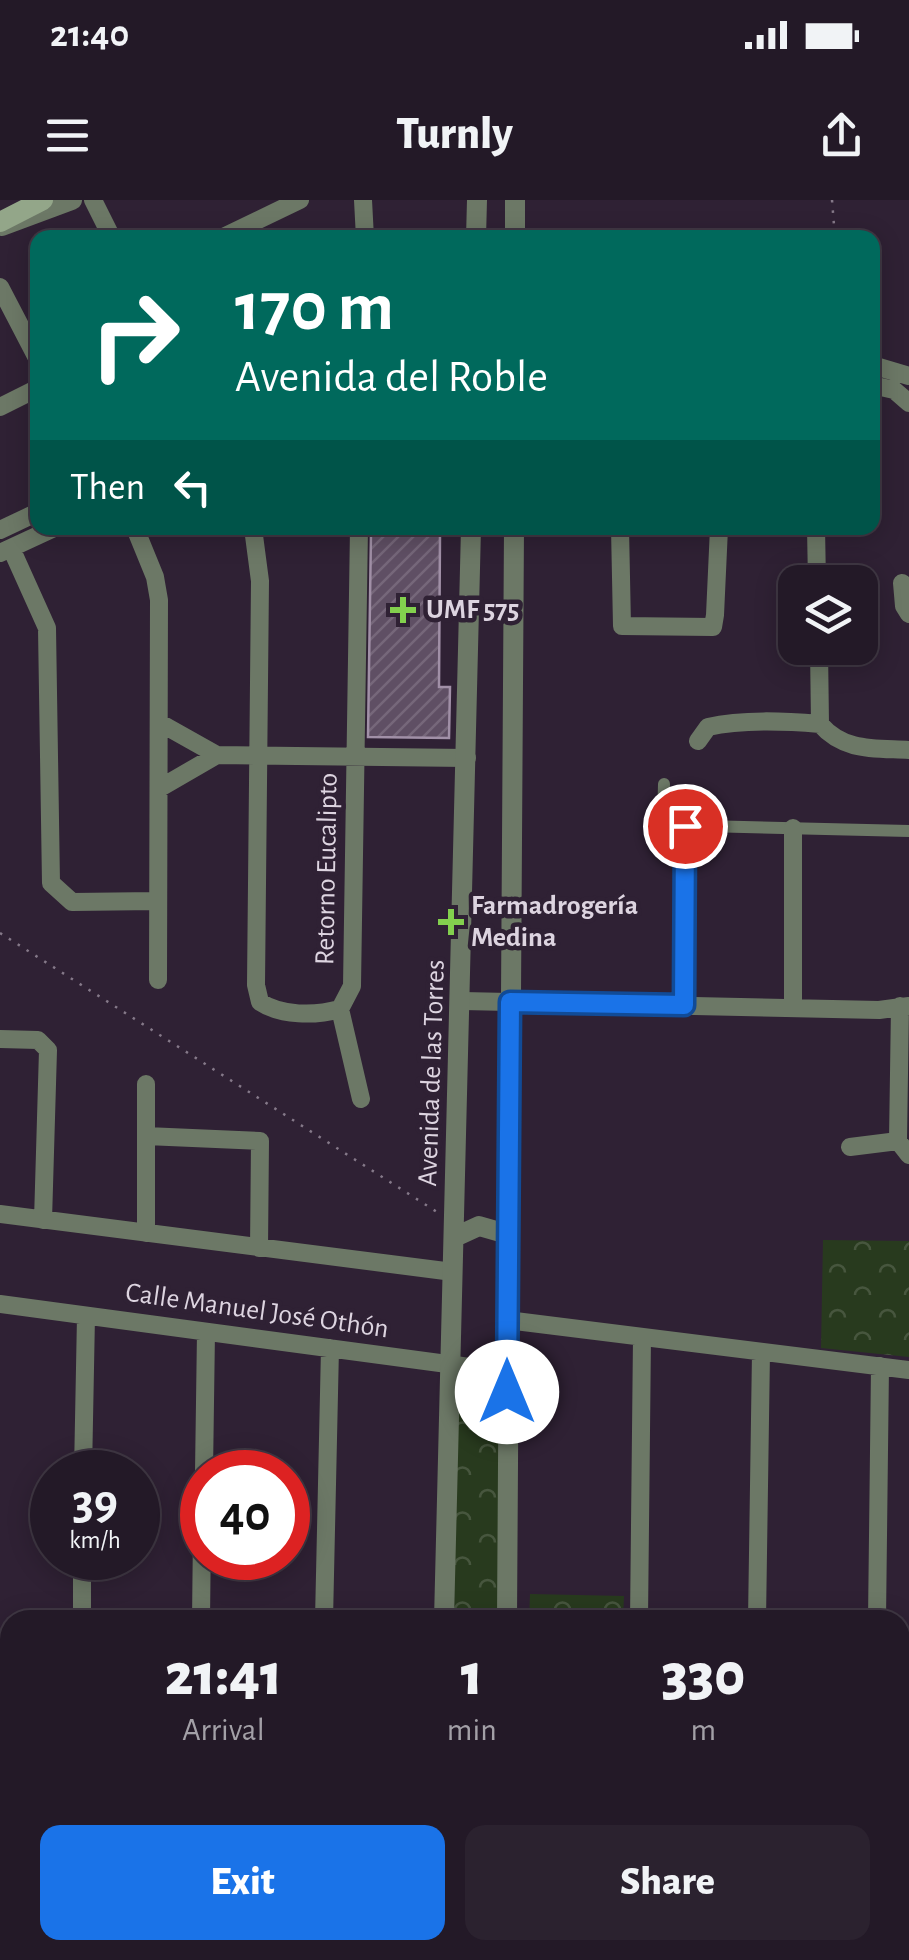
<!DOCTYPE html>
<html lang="en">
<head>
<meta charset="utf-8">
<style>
	body { margin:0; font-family:"Alegreya Sans",sans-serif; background:#2b222f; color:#f1f3f6; height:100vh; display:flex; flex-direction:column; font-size:38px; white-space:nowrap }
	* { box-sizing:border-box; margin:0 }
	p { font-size:32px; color:#a3a0a7 }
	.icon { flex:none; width:55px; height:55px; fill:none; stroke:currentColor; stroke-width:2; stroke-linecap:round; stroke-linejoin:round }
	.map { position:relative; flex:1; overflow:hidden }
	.side { position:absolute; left:0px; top:1410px; width:910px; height:350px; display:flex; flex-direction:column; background:#231927; border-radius:30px 30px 0 0; box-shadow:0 5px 25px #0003,0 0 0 2px #403844 }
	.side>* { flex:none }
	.banner { position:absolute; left:30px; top:30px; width:850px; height:305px; border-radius:20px; box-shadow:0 5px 25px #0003,0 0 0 2px #403844; background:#00695c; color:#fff; overflow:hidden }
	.controls { position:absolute; left:778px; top:365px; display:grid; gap:20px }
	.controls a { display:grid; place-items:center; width:100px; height:100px; border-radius:20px; background:#231927; box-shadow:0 5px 25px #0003,0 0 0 2px #403844; font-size:50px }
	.speed { position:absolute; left:30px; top:1250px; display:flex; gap:20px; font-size:50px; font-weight:700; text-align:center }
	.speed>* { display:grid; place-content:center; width:130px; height:130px; border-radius:50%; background:#231927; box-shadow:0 5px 25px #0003,0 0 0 2px #403844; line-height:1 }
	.speed small { font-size:25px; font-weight:400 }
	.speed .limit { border:15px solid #d22; background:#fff; color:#111 }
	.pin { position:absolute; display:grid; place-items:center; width:85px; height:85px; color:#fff; margin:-42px; border:5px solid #fff; border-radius:50%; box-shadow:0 2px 10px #0007 }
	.me { position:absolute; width:110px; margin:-55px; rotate:0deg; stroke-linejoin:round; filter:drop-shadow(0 0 8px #0008) }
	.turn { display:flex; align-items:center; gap:35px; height:210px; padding:0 40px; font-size:45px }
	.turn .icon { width:130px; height:130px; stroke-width:2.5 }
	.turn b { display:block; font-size:70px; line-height:85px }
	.then { display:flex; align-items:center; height:95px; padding:0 40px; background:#0003; gap:20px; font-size:38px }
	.eta { display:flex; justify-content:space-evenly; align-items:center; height:170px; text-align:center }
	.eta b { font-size:60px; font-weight:800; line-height:70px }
	.action { display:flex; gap:20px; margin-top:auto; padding:20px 40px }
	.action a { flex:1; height:115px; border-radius:20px; background:#1a73e8; color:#fff; font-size:40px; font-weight:800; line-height:115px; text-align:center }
	.action a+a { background:#2b222f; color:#f1f3f6 }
	.status { display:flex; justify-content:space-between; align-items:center; height:70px; padding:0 50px; background:#231927; direction:ltr }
	.status svg { height:28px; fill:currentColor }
	header { display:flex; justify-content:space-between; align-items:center; height:130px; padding:0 40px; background:#231927; font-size:45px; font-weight:800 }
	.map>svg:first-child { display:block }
</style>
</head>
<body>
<div class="status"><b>21:40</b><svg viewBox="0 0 49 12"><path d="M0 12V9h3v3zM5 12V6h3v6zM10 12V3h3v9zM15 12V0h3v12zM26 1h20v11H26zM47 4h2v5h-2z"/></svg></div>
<header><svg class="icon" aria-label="menu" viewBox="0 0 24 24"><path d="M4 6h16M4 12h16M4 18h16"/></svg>Turnly<svg class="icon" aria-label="share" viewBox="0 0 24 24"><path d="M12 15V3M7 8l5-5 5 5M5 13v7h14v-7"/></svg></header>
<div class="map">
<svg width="909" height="1760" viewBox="0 0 909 1760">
	<defs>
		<pattern id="forest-crowns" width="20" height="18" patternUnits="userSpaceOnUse" patternTransform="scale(2.5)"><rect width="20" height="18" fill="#283a1e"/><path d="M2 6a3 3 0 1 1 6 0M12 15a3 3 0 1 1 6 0" fill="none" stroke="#47563e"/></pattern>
		<pattern id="building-hatch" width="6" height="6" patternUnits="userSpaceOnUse" patternTransform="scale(2.5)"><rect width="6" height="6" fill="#5f4f64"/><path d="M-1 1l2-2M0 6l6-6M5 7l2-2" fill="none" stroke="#76677a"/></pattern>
	</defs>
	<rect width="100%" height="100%" fill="#2f2134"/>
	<path fill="url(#forest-crowns)" d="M823 1040 909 1041V1157L821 1148Z
		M465 1188H498L500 1420H454L455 1223Z
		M530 1394 624 1396 623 1420H529Z"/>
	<path fill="url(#building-hatch)" stroke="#a190a7" stroke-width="2.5" d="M371 333 440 334 439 487H450L449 538 368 537Z"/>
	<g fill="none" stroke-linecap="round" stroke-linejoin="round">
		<path stroke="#857989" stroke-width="2.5" stroke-dasharray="2.5 8" stroke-linecap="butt" d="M832 0 835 38
			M0 733 437 1012"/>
		<path stroke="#6c7866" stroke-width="12" d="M664 584 663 625 909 631"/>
		<path stroke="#6c7866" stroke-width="18" d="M93 0 112 38
			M363 0 365 38
			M221 38 300 0
			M0 87 38 160
			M872 165 909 176
			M872 185 894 190 909 203
			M0 207 38 188
			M135 328 155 377 159 400 158 780
			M253 328 260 381 256 785 260 802C281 816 315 816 340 809L352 786 359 328
			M620 328 622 426 713 427 715 415 719 328
			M816 328 817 382
			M0 330 38 312
			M11 348 47 428 51 683 72 702 156 701
			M0 353 54 328
			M902 383 904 406 909 414
			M819 448 820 524
			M160 523 217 555 467 558
			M698 541 708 527C743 519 784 521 820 524 844 552 875 548 909 550
			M160 588 217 555
			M793 628V807
			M462 801 879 810 909 806
			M684 805 685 626
			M900 806 898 941 909 955
			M340 809 361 899
			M0 839 38 840 48 850 43 1020
			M146 936 260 941 259 1048
			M850 947 898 941
			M0 1014 453 1072
			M146 1033V884
			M0 1104 507 1172
			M507 1120 909 1170
			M83 1272 86 1116
			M204 1272 206 1132
			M82 1420V1358
			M201 1420 202 1331
			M324 1420 330 1148
			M639 1420 642 1137
			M757 1420 761 1152
			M877 1420 880 1166
			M0 1504 10 1505
			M77 1760V1750
			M194 1760V1750
			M318 1760V1750
			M635 1760V1750
			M752 1760V1750
			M873 1760V1750"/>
		<path stroke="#6c7866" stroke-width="20" d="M515 0V38
			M2 26 72 0
			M476 38 477 0
			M455 1037 479 1026 507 1034
			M444 1420 471 328
			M507 1420 514 328
			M440 1760V1750
			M505 1760V1750"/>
		<path stroke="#93a689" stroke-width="20" d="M0 22 43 0"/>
	</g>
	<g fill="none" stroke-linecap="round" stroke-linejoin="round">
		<defs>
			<path id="route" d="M507 1192 510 802 684 805 685 626"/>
		</defs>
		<use href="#route" stroke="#114b97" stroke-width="25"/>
		<use href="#route" stroke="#1a73e8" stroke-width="18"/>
	</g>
	<g fill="#83d04e" stroke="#2f2134" stroke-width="4">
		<path d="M398 395h10v10h10v10h-10v10h-10v-10h-10v-10h10z"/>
		<path d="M446 707h10v10h10v10h-10v10h-10v-10h-10v-10h10z"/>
	</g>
	<g text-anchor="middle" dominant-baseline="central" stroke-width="9" stroke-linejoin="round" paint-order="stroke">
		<g font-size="28" font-weight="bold" fill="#ddd4e0" stroke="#2f2134" text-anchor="start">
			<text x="426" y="410">UMF 575</text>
			<text x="471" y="706">Farmadrogería<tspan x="471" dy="32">Medina</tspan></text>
		</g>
		<g font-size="28" fill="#ddd4e0" stroke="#2f2134">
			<text transform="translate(327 669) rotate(-89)">Retorno Eucalipto</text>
			<text transform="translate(432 873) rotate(-88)">Avenida de las Torres</text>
			<text transform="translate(257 1111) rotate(8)">Calle Manuel José Othón</text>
		</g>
	</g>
</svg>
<div class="controls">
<a><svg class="icon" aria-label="layers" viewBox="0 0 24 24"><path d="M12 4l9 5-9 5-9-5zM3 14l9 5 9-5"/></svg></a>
</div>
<div class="speed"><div>39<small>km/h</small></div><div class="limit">40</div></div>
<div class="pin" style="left:685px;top:626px;background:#d93025"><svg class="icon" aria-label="arrive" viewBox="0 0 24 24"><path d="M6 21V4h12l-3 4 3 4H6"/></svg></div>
<svg class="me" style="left:507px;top:1192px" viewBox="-20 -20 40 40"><circle r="19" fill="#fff"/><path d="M0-13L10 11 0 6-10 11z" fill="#1a73e8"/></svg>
<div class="banner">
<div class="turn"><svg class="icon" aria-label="right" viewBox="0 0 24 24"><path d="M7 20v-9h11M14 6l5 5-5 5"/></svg><div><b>170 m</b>Avenida del Roble</div></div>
<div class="then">Then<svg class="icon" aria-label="left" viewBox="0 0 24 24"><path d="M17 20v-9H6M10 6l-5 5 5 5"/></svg></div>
</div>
<section class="side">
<div class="eta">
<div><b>21:41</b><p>Arrival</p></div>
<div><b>1</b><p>min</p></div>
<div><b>330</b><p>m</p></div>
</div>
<div class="action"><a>Exit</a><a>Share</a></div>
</section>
</div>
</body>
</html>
